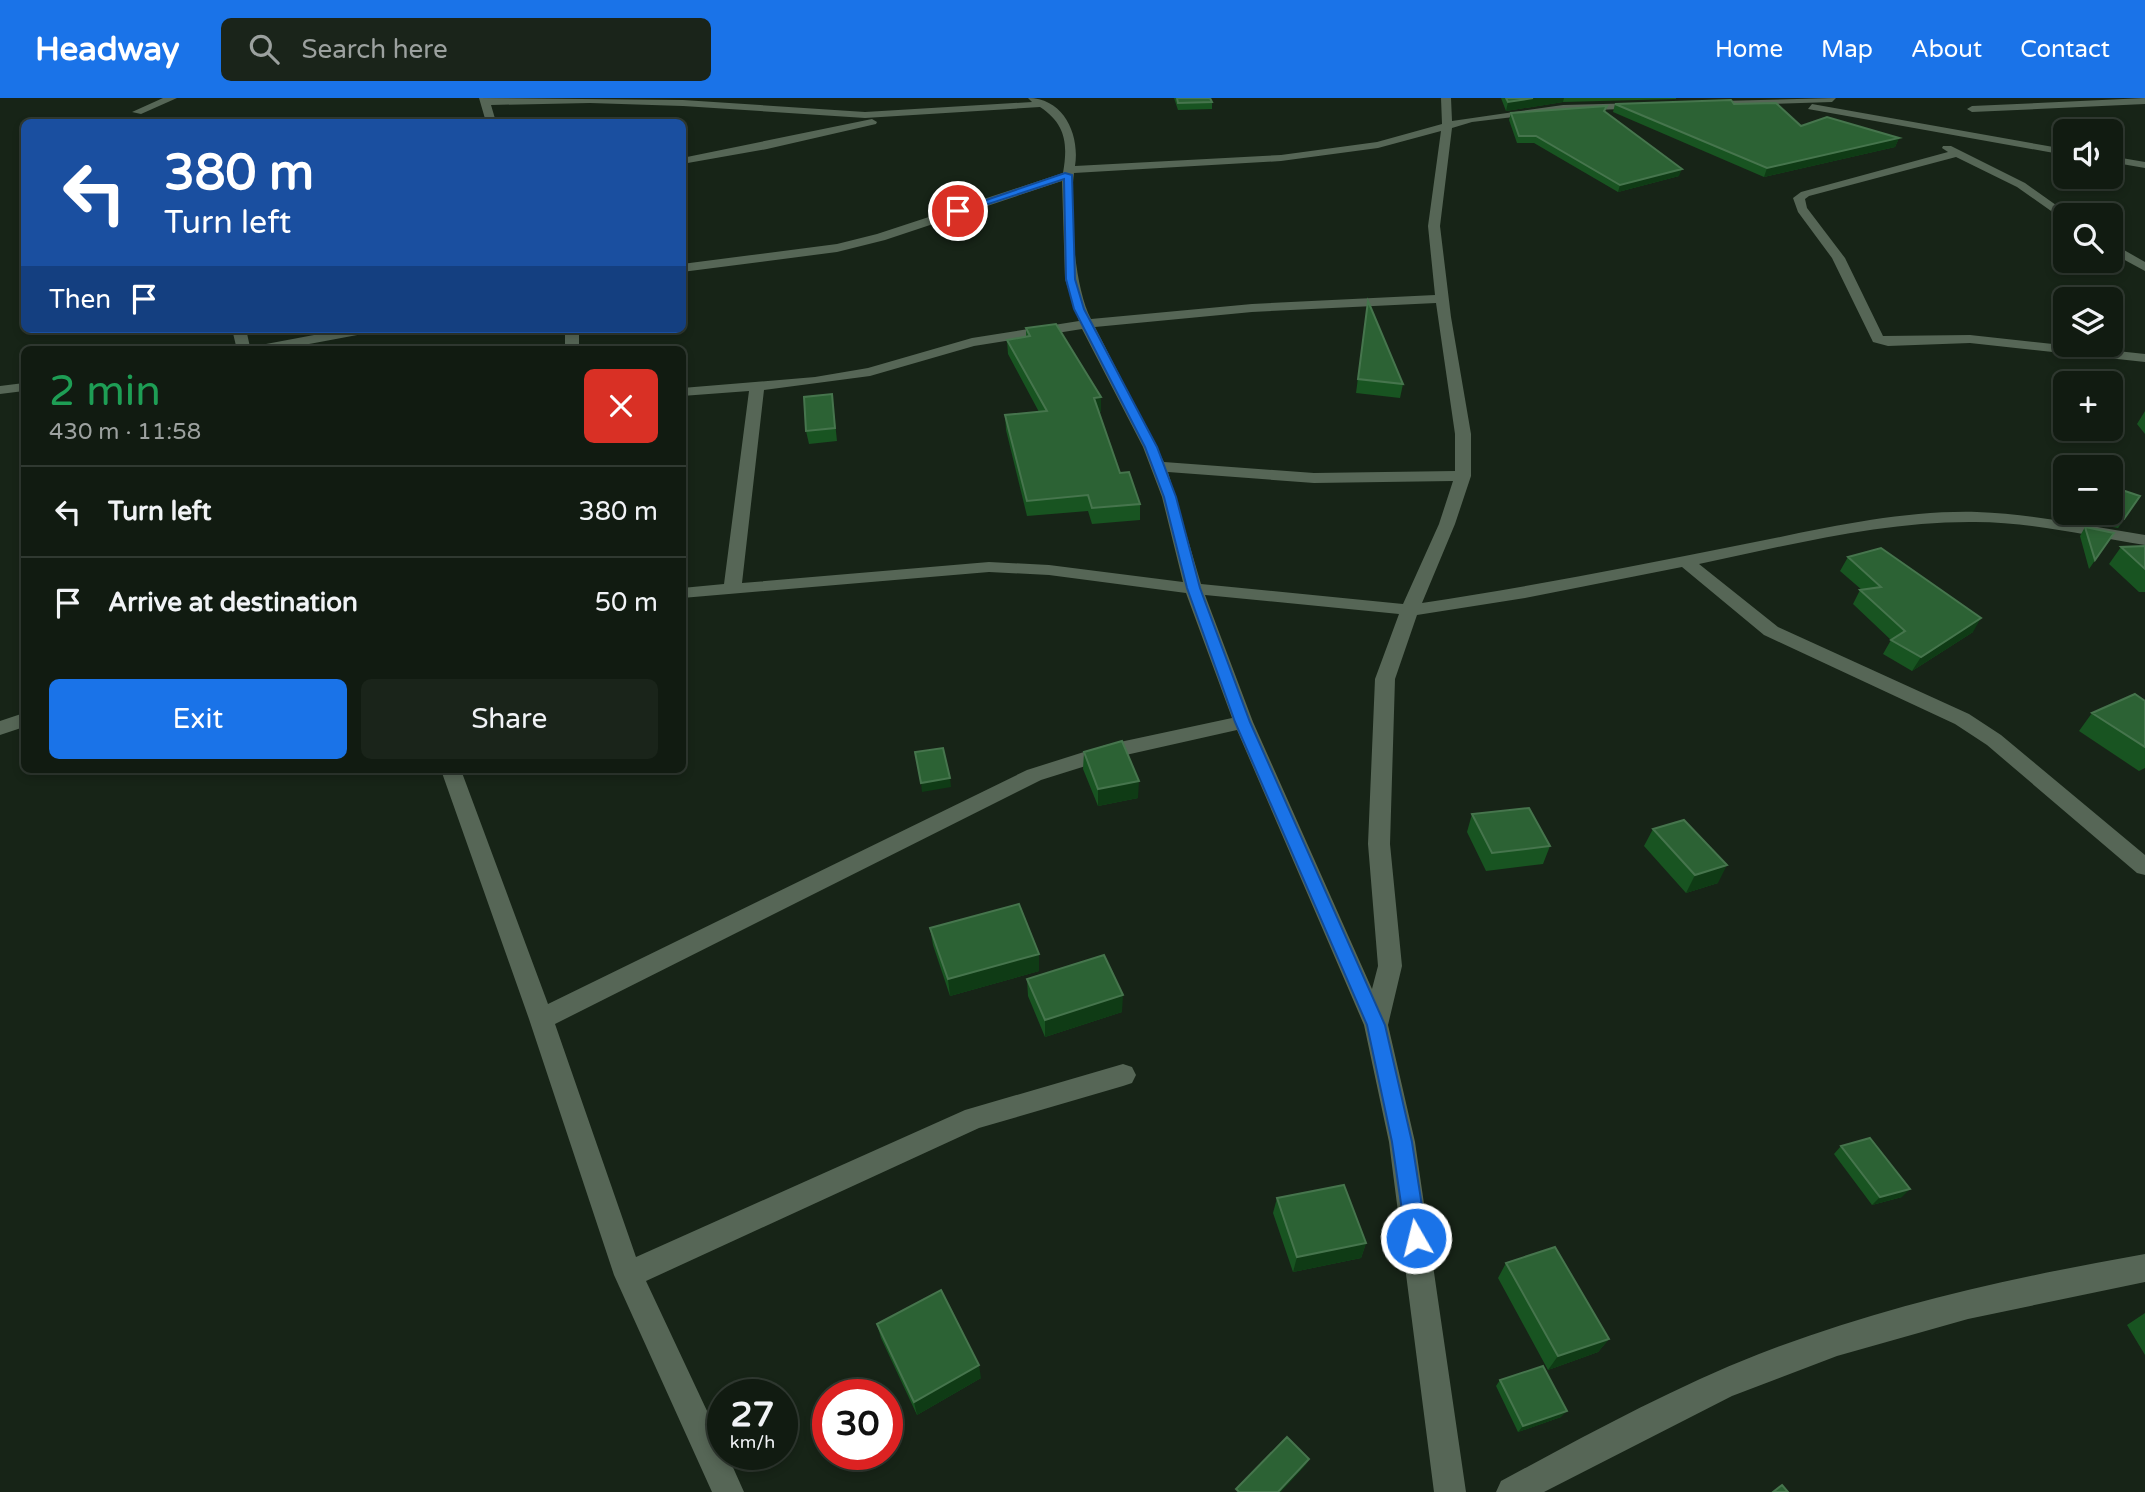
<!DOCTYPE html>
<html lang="en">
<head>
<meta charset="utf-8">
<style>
	body { margin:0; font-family:"Varela Round",sans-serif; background:#1a241a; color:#f1f3f6; height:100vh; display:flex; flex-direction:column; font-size:26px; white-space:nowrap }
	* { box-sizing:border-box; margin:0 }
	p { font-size:23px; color:#9ca19f }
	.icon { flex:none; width:38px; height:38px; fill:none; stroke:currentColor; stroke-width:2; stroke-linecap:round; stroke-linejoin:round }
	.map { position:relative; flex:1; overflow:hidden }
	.side { position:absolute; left:21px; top:248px; width:665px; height:427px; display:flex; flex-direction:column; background:#111b11; border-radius:10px; box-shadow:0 4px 10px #0003,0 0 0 2px #303931 }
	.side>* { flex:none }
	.guide { position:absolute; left:21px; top:21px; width:665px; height:214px; border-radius:10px; box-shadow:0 4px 10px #0003,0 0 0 2px #303931; background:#1a4fa0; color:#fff; overflow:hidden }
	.controls { position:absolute; left:2053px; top:21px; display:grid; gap:14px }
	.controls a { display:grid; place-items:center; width:70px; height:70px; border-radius:10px; background:#111b11; box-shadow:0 4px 10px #0003,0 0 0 2px #303931; font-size:35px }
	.speed { position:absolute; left:707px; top:1281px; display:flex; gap:14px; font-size:35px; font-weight:700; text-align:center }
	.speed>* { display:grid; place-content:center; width:91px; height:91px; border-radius:50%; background:#111b11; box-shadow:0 4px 10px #0003,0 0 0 2px #303931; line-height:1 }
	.speed small { font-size:18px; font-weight:400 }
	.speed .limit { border:10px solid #d22; background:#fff; color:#111 }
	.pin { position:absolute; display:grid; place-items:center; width:60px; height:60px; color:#fff; margin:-30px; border:4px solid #fff; border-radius:50%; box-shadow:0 2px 7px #0007 }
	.me { position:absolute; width:77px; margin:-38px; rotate:352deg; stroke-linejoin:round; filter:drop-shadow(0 0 5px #0008) }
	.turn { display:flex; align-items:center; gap:24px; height:147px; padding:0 28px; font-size:32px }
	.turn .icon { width:91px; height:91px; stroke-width:2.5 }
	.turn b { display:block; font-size:49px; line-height:60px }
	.then { display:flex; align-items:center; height:66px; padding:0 28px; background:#0003; gap:14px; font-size:26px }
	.round { display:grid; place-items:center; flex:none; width:74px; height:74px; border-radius:10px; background:#1a241a }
	.overview { display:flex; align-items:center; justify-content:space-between; height:119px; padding:0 28px }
	h1 { font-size:42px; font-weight:600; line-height:52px; color:#1e9e55 }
	.action { display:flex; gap:14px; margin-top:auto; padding:14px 28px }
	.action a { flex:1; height:80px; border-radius:10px; background:#1a73e8; color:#fff; font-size:28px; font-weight:600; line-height:80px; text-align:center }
	.action a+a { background:#1a241a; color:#f1f3f6 }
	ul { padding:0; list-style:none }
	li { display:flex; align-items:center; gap:21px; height:91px; padding:0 28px; border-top:2px solid #303931 }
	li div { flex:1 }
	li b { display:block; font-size:26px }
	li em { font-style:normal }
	header { display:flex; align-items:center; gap:42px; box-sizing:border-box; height:98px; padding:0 35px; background:#1a73e8; color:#fff }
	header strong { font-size:33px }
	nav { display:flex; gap:38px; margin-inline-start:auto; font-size:24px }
	.search { width:490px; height:63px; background:#1a241a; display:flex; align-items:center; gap:18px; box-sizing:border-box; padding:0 24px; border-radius:10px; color:#9ca19f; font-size:26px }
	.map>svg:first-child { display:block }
</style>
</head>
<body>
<header>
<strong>Headway</strong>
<div class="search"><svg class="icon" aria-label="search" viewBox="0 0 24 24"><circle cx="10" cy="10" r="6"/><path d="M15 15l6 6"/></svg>Search here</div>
<nav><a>Home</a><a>Map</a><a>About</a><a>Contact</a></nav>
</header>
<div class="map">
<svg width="2145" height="1394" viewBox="0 0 2145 1394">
	<rect width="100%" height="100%" fill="#172417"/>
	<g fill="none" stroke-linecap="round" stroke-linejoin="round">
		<path fill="#566656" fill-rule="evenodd" d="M163 0H177L141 16 132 14Z
			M479 0 683 2 865 14 1032 4 1028 0C1064 0 1080 37 1075 68L1281 57 1377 44 1442 26 1441 0H1451L1452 23 1563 7 1836 0 1832 4 1563 13 1472 24 1452 30 1440 128 1451 219 1471 336V378L1455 426 1422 505C1529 489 1634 468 1740 447 1818 432 1897 412 1977 414 2033 416 2089 428 2145 437V447C2089 438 2032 424 1975 424 1882 423 1790 447 1699 466L1778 529 1969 616 2001 637 2145 757V777L2137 775 1987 647 1955 626 1764 537 1682 469 1525 500 1417 517 1395 581 1390 746 1402 868 1388 927 1415 1044 1466 1394H1434L1389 1044 1364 927 1237 632 1108 661 1041 682 555 926 636 1159 965 1012 1123 966 1132 969 1136 977 1132 985 1123 988 979 1030 646 1183 723 1347V1356H727L744 1394H712L614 1177 529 921 441 672H461L548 906 1027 672 1106 647 1232 620 1186 495 1049 477 989 474 682 500V490L724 486 749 293 682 298V290L815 279 868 270 972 240 1079 223 1065 181 1062 83 885 142 837 154 682 174V166L837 146 877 136 1063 75C1068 46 1066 26 1040 9L865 20 683 8 590 5 491 7 496 24H486ZM1441 33 1428 128 1435 197 1252 206 1091 221C1074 189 1069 112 1074 75L1281 63 1378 50ZM1436 205 1455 336V373L1314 375 1164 364 1095 229 1252 214ZM1082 231 1143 349 1162 399 1183 484 1049 467 989 464 742 485 764 292 870 278 974 248ZM1168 374 1314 385 1453 383 1439 426 1403 506 1201 486ZM1205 497 1399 516 1375 581 1368 746 1378 868 1372 891 1253 624Z
			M2145 0V6L1972 14 1967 11 1972 8Z
			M1812 6 2065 51V57L1808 11Z
			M872 21 877 24 876 26 767 51 682 66V60Z
			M1943 48H1951L2025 85 2070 117 2061 120 2017 89 1956 59 1809 98 1805 101 1807 110 1845 160 1883 238 1970 237 2145 256V264L1970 245 1888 248 1873 244 1832 160 1798 114 1793 100 1801 94 1948 54 1942 50Z
			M2110 58 2145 64V70L2110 64Z
			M2110 144 2145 164V173L2110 154Z
			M232 231H246L250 249 346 231H375L368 235 277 252H237Z
			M565 231H579V252H565Z
			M24 285V293L0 296V288Z
			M24 615V629L0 637V623Z
			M2145 1156V1184L1968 1221 1837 1258 1732 1298 1544 1394H1496L1501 1383C1585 1338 1670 1291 1759 1256 1883 1208 2014 1179 2145 1156Z"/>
	</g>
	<path fill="#185421" d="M1174 0H1210L1212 4V11L1178 12Z
		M1501 0H1676V1L1563 4 1506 13Z
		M1615 6H1734L1801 28 1899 40 1895 49 1764 79 1613 14Z
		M1607 8 1605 14 1679 78 1618 94 1534 45H1517L1509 22 1511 15Z
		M1368 203 1403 286 1400 300 1356 295Z
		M1026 230 1101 299V314H1099L1120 375 1140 406V422L1092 426 1088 413 1027 418 1006 332 1005 317 1039 314 1008 256 1007 242 1026 239Z
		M832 296 837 343 809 346 806 333Z
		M2145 313V336L2137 326Z
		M2140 398 2118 430 2075 422 2073 415H2110Z
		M2085 429 2114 435 2089 471 2080 438Z
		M2145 448V494H2139L2109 466 2121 449Z
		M1848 459 1973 534 1912 573 1883 556 1891 542 1853 506 1860 492H1862L1840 473Z
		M2145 603V670L2139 673 2079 633 2092 615Z
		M1084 654 1138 700 1098 708 1083 671Z
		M1472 716 1550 748 1543 766 1486 773 1467 734Z
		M1653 731 1718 785 1686 795 1644 748Z
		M930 830 1039 856V873L950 898 933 847Z
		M1027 881 1122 914 1045 939 1028 898Z
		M1841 1048 1902 1099 1872 1107 1834 1056Z
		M1277 1100 1366 1145 1361 1160 1293 1174 1273 1115Z
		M1506 1165 1609 1241 1598 1254 1548 1272 1498 1180Z
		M2145 1215V1257L2127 1227Z
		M877 1226 981 1280 917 1317 881 1240Z
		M1500 1282 1561 1319 1518 1334 1496 1288Z"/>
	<path fill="#0f3b15" d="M1533 0H1564L1563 4 1506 13 1508 4Z
		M1899 40 1895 49 1764 79 1767 70Z
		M1682 71 1679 78 1618 94 1620 87Z
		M1101 299V314L1094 315V300Z
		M1981 520 1973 534 1912 573 1921 559Z
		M950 680 951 689 922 694 921 685Z
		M1139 683 1138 700 1098 708V691Z
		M1727 767 1718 785 1686 795 1695 777Z
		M1039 856V873L950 898 948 881Z
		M1123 897 1122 914 1045 939V922Z
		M1910 1091 1902 1099 1872 1107 1880 1099Z
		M1366 1145 1361 1160 1293 1174 1297 1159Z
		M1609 1241 1598 1254 1548 1272 1558 1258Z
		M979 1267 981 1280 917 1317 914 1304Z
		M1567 1313 1561 1319 1518 1334 1523 1328Z
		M1309 1361 1306 1367 1281 1394H1278Z"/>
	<path fill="#2c6234" stroke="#46754d" stroke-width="2" d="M1177 0H1210L1212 4 1178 5Z
		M1506 0H1533L1508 4Z
		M1731 2 1734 6 1776 5 1801 28 1827 19 1899 40 1767 70 1615 6Z
		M1607 8 1604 13 1682 71 1620 87 1536 38H1519L1511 15Z
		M1368 203 1403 286 1358 281Z
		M1056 226 1101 299 1094 300 1120 375 1129 374 1140 406 1092 410 1088 397 1027 403 1005 317 1047 313 1007 242 1030 238 1026 230Z
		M832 296 835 330 806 333 804 299Z
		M2110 388 2140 398 2124 421 2086 415H2110Z
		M2085 429 2114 435 2095 462Z
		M2145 448V471L2121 449Z
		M1881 450 1981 520 1921 559 1891 542 1905 533 1860 492 1881 489 1848 459Z
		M2135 596 2145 603V649L2092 615Z
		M1122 643 1139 683 1098 691 1084 654Z
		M943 650 950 680 921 685 915 654Z
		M1529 710 1550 748 1492 755 1472 716Z
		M1684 722 1727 767 1695 777 1653 731Z
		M1019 806 1039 856 948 881 930 830Z
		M1104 857 1123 897 1045 922 1027 881Z
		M1870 1040 1910 1091 1880 1099 1841 1048Z
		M1344 1087 1366 1145 1297 1159 1277 1100Z
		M1555 1149 1609 1241 1558 1258 1506 1165Z
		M941 1192 979 1267 914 1304 877 1226Z
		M1543 1268 1567 1313 1523 1328 1500 1282Z
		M1287 1339 1309 1361 1278 1394H1239L1236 1391Z
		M1782 1387 1788 1394H1773Z"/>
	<path fill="#1a73e8" stroke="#114b97" stroke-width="2" d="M1065 75 1072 77 1075 181 1084 211 1157 349 1176 399 1200 490 1250 624 1385 927 1412 1044 1427 1140 1424 1148 1416 1151 1409 1148 1406 1140 1392 1044 1367 927 1235 624 1187 490 1164 399 1145 349 1074 211 1066 181 1064 81 961 115 954 113Z"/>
</svg>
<div class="controls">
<a><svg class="icon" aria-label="sound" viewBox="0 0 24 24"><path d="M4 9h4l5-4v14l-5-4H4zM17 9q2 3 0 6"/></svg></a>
<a><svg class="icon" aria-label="search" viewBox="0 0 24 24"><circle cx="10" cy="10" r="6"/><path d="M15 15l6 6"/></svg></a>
<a><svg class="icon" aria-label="layers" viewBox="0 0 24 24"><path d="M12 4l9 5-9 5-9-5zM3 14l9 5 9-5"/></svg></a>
<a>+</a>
<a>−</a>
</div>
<div class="speed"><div>27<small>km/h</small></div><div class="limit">30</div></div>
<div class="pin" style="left:958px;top:113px;background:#d93025"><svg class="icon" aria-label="arrive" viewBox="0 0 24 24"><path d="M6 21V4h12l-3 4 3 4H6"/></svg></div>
<svg class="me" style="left:1416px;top:1140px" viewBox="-20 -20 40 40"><circle r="17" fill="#1a73e8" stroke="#fff" stroke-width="3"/><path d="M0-11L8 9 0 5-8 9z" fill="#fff"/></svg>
<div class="guide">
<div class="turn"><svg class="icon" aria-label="left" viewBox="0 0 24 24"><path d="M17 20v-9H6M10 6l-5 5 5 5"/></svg><div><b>380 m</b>Turn left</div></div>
<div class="then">Then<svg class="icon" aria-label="arrive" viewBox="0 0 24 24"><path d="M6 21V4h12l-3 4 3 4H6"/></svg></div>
</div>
<section class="side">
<div class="overview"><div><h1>2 min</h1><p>430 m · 11:58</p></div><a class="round" style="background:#d93025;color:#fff"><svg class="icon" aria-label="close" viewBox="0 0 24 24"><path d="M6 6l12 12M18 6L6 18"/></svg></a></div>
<ul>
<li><svg class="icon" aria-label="left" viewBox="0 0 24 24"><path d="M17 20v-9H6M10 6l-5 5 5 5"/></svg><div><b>Turn left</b></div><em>380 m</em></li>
<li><svg class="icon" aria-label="arrive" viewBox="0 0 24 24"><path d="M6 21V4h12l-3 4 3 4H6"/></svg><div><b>Arrive at destination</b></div><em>50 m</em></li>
</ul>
<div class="action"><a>Exit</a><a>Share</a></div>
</section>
</div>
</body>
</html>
